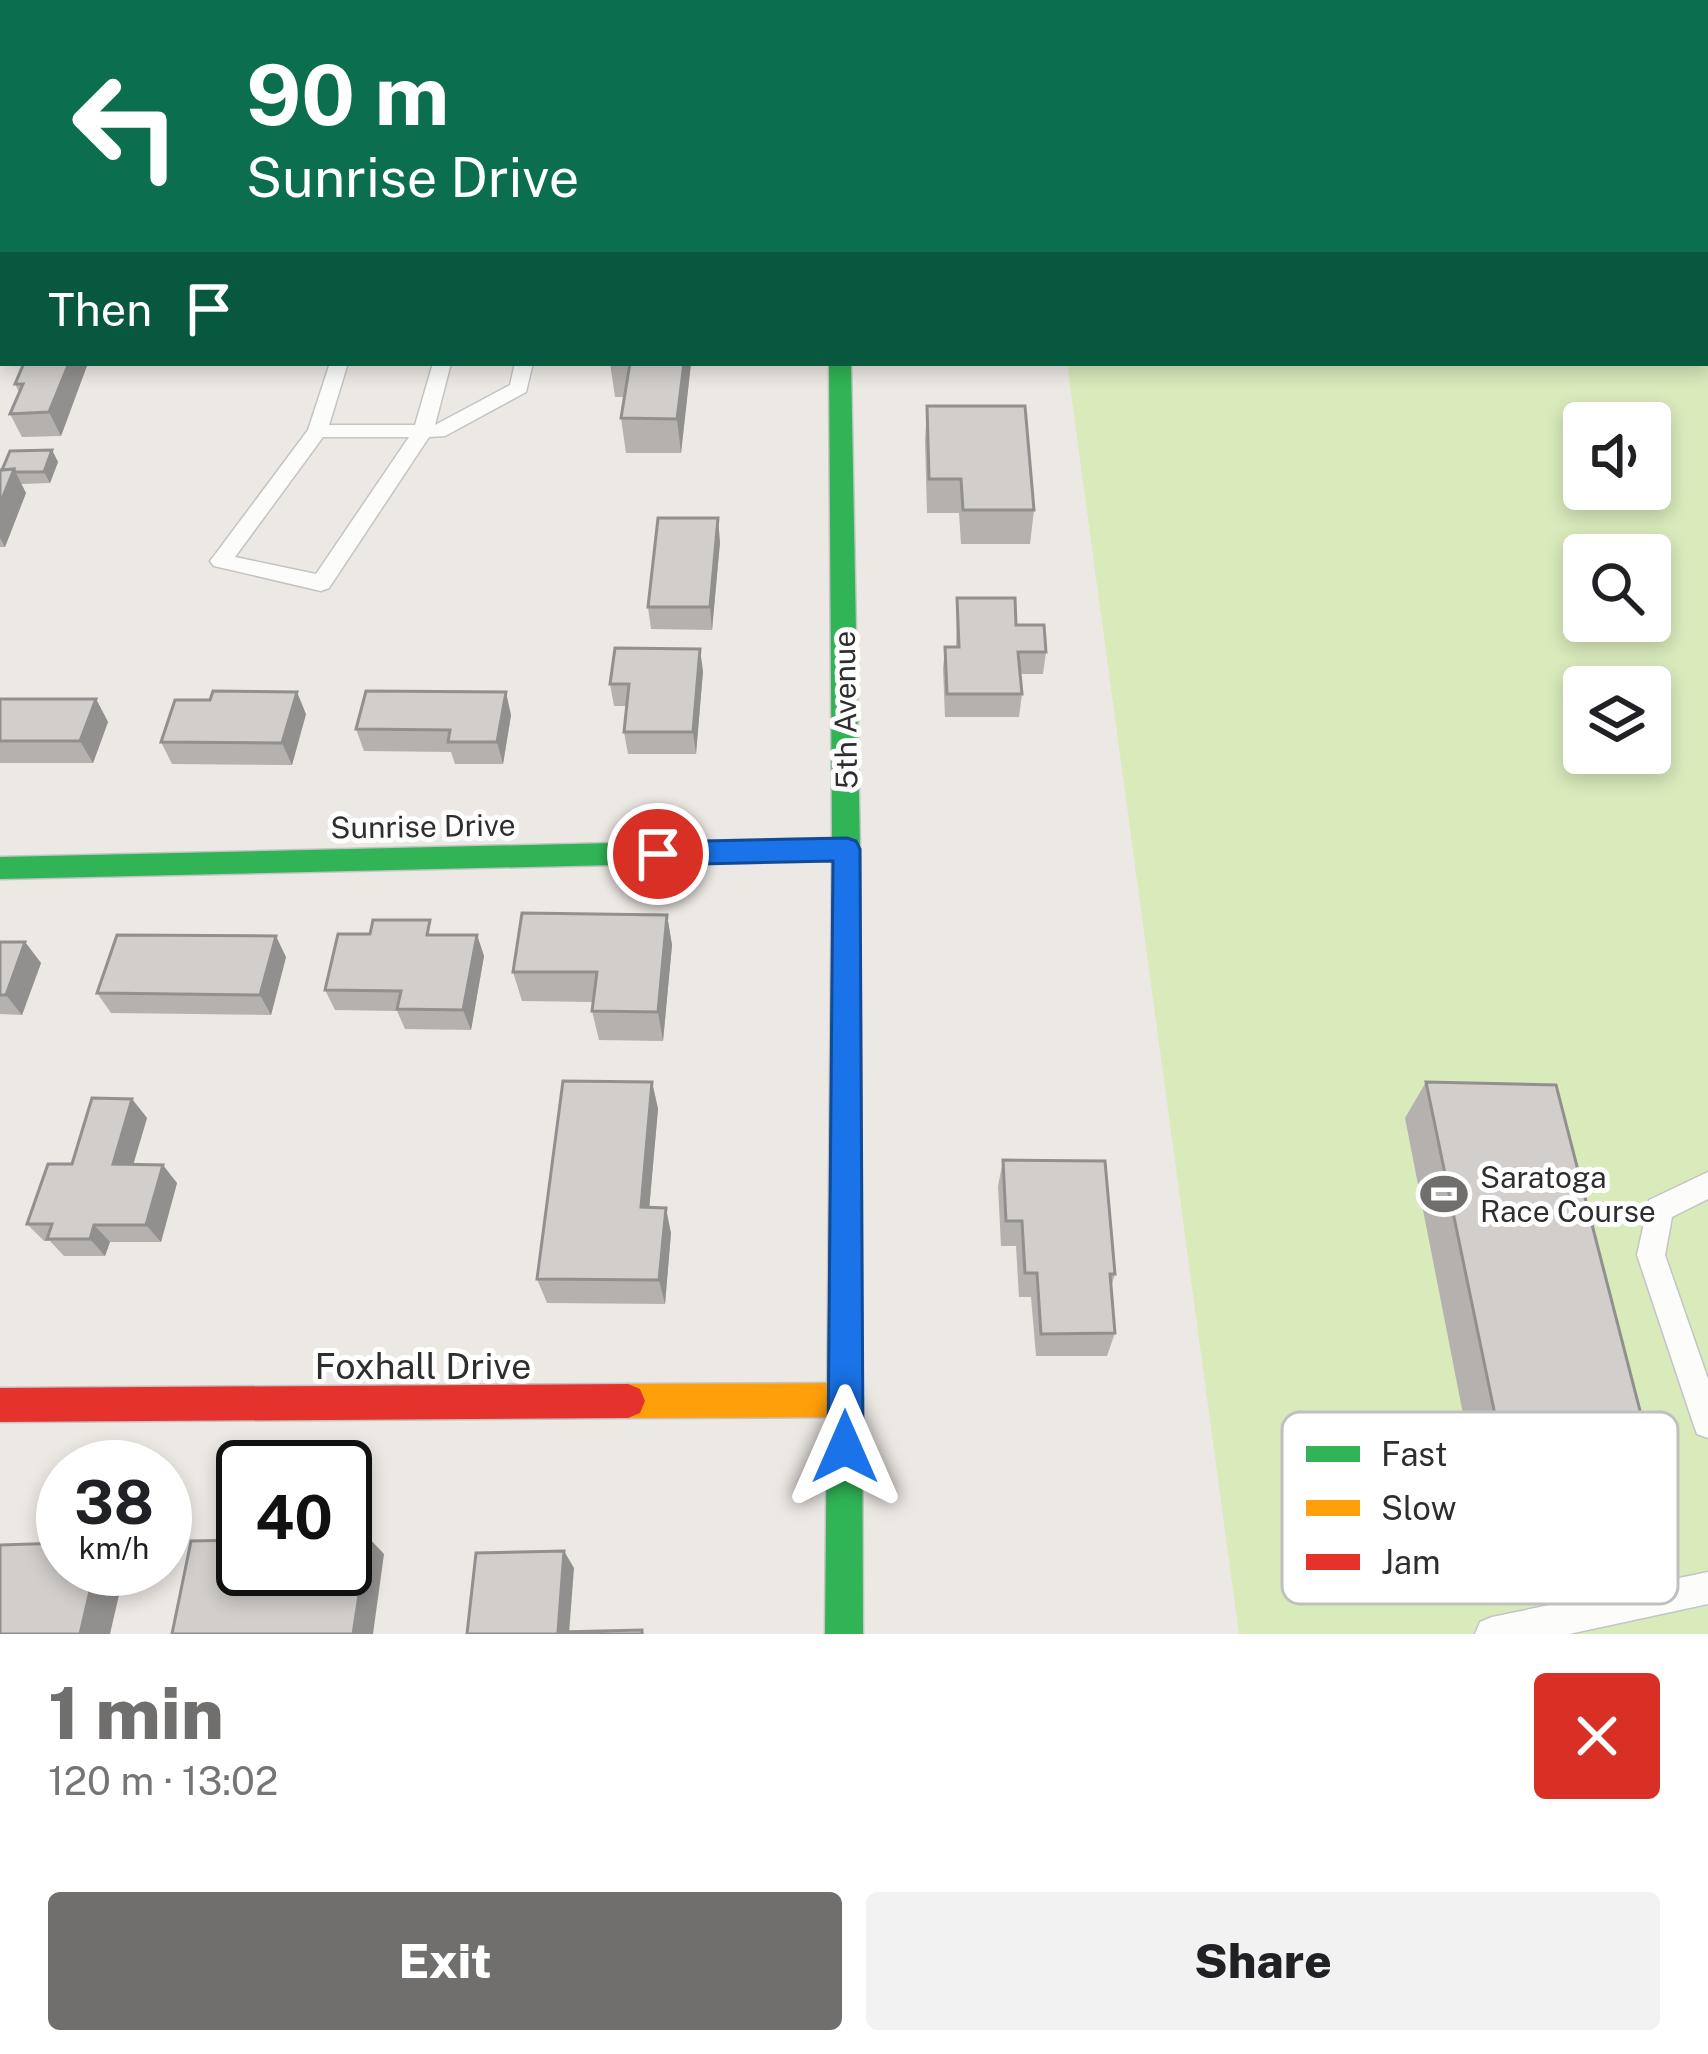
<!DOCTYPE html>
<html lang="en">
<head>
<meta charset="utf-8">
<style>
	body { margin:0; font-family:"Public Sans",sans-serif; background:#f2f2f2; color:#202124; height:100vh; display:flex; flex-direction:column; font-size:45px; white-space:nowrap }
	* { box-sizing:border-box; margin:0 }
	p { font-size:39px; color:#757577 }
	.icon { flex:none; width:66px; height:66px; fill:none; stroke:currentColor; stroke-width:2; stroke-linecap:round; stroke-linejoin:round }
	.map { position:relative; height:1634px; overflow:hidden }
	.sheet { display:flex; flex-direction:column; background:#fff; flex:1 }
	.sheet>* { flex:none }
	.top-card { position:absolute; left:0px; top:0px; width:1710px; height:366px; box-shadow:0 6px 18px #0003; background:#0b6e4f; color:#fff; overflow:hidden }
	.controls { position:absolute; left:1563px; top:402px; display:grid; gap:24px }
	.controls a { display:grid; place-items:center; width:108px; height:108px; border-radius:12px; background:#fff; box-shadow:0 6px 18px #0003; font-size:60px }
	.speed { position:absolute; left:36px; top:1440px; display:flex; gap:24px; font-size:60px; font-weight:700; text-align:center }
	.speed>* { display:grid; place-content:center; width:156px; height:156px; border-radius:50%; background:#fff; box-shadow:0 6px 18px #0003; line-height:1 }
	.speed small { font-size:30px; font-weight:400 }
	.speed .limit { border:6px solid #111; border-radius:18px; background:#fff; color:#111 }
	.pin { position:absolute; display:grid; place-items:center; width:102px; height:102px; color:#fff; margin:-51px; border:6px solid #fff; border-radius:50%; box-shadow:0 3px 12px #0007 }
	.me { position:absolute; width:132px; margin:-66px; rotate:0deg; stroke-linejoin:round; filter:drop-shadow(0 0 9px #0008) }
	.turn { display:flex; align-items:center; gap:42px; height:252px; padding:0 48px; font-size:54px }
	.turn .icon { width:156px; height:156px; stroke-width:2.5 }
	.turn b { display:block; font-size:84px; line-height:102px }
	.then { display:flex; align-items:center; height:114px; padding:0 48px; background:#0003; gap:24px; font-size:45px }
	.round { display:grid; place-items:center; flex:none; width:126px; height:126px; border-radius:12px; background:#f2f2f2 }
	.summary { display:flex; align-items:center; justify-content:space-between; height:204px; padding:0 48px }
	h1 { font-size:72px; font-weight:800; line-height:90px; color:#706f6e }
	.cta { display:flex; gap:24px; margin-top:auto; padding:24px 48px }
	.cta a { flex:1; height:138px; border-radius:12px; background:#706f6e; color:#fff; font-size:48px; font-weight:800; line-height:138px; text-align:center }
	.cta a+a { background:#f2f2f2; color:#202124 }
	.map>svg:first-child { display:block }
</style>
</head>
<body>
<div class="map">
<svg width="1708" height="1634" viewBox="0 0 1708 1634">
	<rect width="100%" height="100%" fill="#ece8e4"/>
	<path fill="#d9eabb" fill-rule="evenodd" d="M1018 0H1708V1634H1239L1067 363H1707V3ZM1584 423H1650V489H1584ZM1584 555H1650V621H1584ZM1584 687H1650V753H1584Z"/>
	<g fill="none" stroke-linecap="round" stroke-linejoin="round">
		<defs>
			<path id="lane" d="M330 363H348L329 425H415L433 363H451L435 425 510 385 515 363H533L526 392 445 436 429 437 329 588 321 591 214 566 210 561 214 556 308 430ZM323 437H409L316 574 235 557Z
				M1708 1172V1199L1672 1217 1665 1255 1708 1379V1438L1697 1434 1693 1423 1637 1255 1649 1200Z
				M1708 1572V1604L1569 1634H1475L1480 1622 1492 1617Z"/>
			<path id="street" d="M826 0H856V3H826Z
				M3 174V200H0V175Z"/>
			<path id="fast" d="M829 363H851L860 849 863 1634H825L832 860 0 879V857L832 838Z"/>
			<path id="slow" d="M846 1383 858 1388 863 1400 858 1412 846 1417 628 1418 616 1413 611 1401 616 1389 628 1384Z"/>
			<path id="jam" d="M628 1384 640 1389 645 1401 640 1413 628 1418 0 1422V1388Z"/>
		</defs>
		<use href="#lane" stroke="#c5c4c5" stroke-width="3"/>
		<use href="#street" stroke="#c5c4c5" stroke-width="3"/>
		<use href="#fast" stroke="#c5c4c5" stroke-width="3"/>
		<use href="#slow" stroke="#c5c4c5" stroke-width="3"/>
		<use href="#jam" stroke="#c5c4c5" stroke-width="3"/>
		<use href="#lane" fill="#fcfcfb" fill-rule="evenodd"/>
		<use href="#street" fill="#fcfcfb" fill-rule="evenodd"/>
		<use href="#fast" fill="#30b455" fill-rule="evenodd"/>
		<use href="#slow" fill="#ff9f0a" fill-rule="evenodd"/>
		<use href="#jam" fill="#e5322d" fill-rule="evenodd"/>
	</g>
	<path fill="#b4b1af" d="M24 363H88L61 436 22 437 10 414 19 392 15 384Z
		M610 363H691L681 453H626L621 418 624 397H615Z
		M927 406 1034 510 1030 544H961L959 513H927L925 441Z
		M52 450 58 462 50 483 21 484 26 493 5 547H0V470Z
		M720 542 712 630 651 629 648 607Z
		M957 598 1016 625 1046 652 1043 674H1020L1022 694 1019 717H945L943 669 945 647H956Z
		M703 671 696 754H628L624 732 627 706H614L610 684Z
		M0 699H96L108 722 93 763H0Z
		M306 714 292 765 172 764 161 742Z
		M511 715 503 764H455L451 752 364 751 356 729Z
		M667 915 672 945 663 1041 599 1040 592 1011 593 1002 522 1001 513 972Z
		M436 935H477L484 956 471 1030 405 1029 397 1011 335 1010 325 990Z
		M0 942H25L41 963 22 1015 0 1014Z
		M286 957 271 1015 111 1013 97 993Z
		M652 1082 658 1109 649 1208 671 1233 665 1304 547 1303 537 1279Z
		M1426 1082 1677 1554 1641 1576 1494 1572 1405 1118Z
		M132 1099 147 1118 133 1165 177 1183 161 1242H110L105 1256H64L50 1241H44L27 1224 72 1164Z
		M1003 1160 1115 1274 1111 1287 1115 1333 1107 1356H1036L1031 1297H1019L1016 1246H1001L998 1186Z"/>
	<path fill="#92908e" d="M3 5V43L0 48V10Z
		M69 363H88L61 436 49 412Z
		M684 363H691L681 453 677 419Z
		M52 450 58 462 50 483 44 472Z
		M14 469 26 493 5 547 0 538V504Z
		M718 518 720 542 712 630 710 607Z
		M700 649 703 671 696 754 693 732Z
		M297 692 306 714 292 765 282 743Z
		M506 692 511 715 503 764 497 742Z
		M96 699 108 722 93 763 80 741Z
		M667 915 672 945 663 1041 658 1012Z
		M477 935 484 956 471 1030 463 1010Z
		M276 936 286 957 271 1015 260 995Z
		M25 942 41 963 22 1015 6 995Z
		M652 1082 658 1109 647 1233 641 1207Z
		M132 1099 147 1118 128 1182 113 1164Z
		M163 1165 177 1183 161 1242 146 1225Z
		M666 1208 671 1233 665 1304 659 1280Z
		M94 1225 110 1242 105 1256 90 1239Z
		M368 1537 384 1554 373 1634H353Z
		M564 1551 574 1568 569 1634 558 1632Z
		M95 1569H125L110 1634H80Z"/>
	<path fill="#d1cecb" stroke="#92908e" stroke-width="3" d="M175 0H248L246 3H173Z
		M24 363H69L49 412 10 414 23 384H15Z
		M630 363H684L677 419 621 418Z
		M927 406H1025L1034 510H963L961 479H929Z
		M52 450 44 472H15L14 469 2 470 10 451Z
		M14 469 0 504V470Z
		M658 518H718L710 607H648Z
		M957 598H1015L1016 625H1044L1046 652H1018L1022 694H947L945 647H959Z
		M615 648 700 649 693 732H624L629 684H610Z
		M213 691 297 692 282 743 161 742 175 700H210Z
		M366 691 506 692 497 742H448L450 730 356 729Z
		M0 699H96L80 741H0Z
		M522 913 667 915 658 1012 592 1011 597 972H513Z
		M373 920H430L427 935H477L463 1010 397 1009 401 991 325 990 338 934H370Z
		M117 935 276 936 260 995 97 993Z
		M0 942H25L6 995H0Z
		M563 1081 652 1082 641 1207 666 1208 659 1280 537 1279Z
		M1426 1082 1556 1085 1677 1554 1523 1550Z
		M92 1098 132 1099 113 1164 163 1165 146 1225H94L90 1239H47L52 1224H27L48 1164H72Z
		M1003 1160 1105 1161 1115 1274H1110L1115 1333 1041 1334 1037 1273H1025L1022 1221H1006Z
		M345 1537H368L353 1634H172L191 1541 243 1540V1569H345Z
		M63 1543V1569H95L80 1634H0V1545Z
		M564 1551 558 1632 642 1630V1634H467L476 1553Z"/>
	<path fill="#1a73e8" stroke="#114b97" stroke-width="3" d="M847 838 856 841 860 849 863 1447 858 1459 845 1464 833 1459 828 1447 833 861 658 865 649 861 645 854 649 846 658 842Z"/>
	<defs>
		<symbol id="stadium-bare" viewBox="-9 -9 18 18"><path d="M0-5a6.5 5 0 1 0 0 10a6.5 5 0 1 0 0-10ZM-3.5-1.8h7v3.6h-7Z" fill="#706f6e" stroke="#fff" stroke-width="2.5" paint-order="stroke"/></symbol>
	</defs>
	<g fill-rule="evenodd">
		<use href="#stadium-bare" x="1411" y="1161" width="66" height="66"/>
	</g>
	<g text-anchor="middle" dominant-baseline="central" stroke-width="10" stroke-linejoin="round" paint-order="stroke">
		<g font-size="30" fill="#2e2e2e" stroke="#fff">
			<text transform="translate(845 710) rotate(-91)">5th Avenue</text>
			<text transform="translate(423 826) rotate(-1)">Sunrise Drive</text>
		</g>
		<g font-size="30" fill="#2e2e2e" stroke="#fff" text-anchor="start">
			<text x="1480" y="1177">Saratoga<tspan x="1480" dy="34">Race Course</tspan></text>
		</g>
		<g font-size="36" fill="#2e2e2e" stroke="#fff">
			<text x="423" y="1366">Foxhall Drive</text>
		</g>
	</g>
	<rect x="1282" y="1412" width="396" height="192" rx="18" fill="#fff" stroke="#c0c0c0" stroke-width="3"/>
	<rect x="1306" y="1446" width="54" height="16" fill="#30b455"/>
	<rect x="1306" y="1500" width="54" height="16" fill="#ff9f0a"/>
	<rect x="1306" y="1554" width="54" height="16" fill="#e5322d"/>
	<g font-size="33" fill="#2e2e2e">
		<text x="1381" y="1466">Fast</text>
		<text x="1381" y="1520">Slow</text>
		<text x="1381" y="1574">Jam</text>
	</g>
</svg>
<div class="controls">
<a><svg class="icon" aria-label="sound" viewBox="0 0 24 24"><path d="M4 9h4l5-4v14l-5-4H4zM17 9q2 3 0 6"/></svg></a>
<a><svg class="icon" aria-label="search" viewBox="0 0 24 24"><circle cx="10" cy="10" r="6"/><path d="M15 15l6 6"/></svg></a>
<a><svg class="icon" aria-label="layers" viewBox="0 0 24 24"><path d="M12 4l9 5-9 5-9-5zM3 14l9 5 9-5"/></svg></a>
</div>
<div class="speed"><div>38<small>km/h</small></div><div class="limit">40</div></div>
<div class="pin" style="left:658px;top:854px;background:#d93025"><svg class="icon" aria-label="arrive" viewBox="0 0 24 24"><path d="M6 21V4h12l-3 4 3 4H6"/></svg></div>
<svg class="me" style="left:845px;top:1447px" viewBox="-20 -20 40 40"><path d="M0-17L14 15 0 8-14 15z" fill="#1a73e8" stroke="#fff" stroke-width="4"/></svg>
<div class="top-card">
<div class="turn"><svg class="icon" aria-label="left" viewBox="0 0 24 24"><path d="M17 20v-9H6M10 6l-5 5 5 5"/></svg><div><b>90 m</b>Sunrise Drive</div></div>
<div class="then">Then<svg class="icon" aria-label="arrive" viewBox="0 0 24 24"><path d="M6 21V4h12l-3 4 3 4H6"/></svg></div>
</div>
</div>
<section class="sheet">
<div class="summary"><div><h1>1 min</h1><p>120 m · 13:02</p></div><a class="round" style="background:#d93025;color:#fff"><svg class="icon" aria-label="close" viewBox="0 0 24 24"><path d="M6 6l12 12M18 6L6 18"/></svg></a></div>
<div class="cta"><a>Exit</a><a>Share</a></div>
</section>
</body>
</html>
